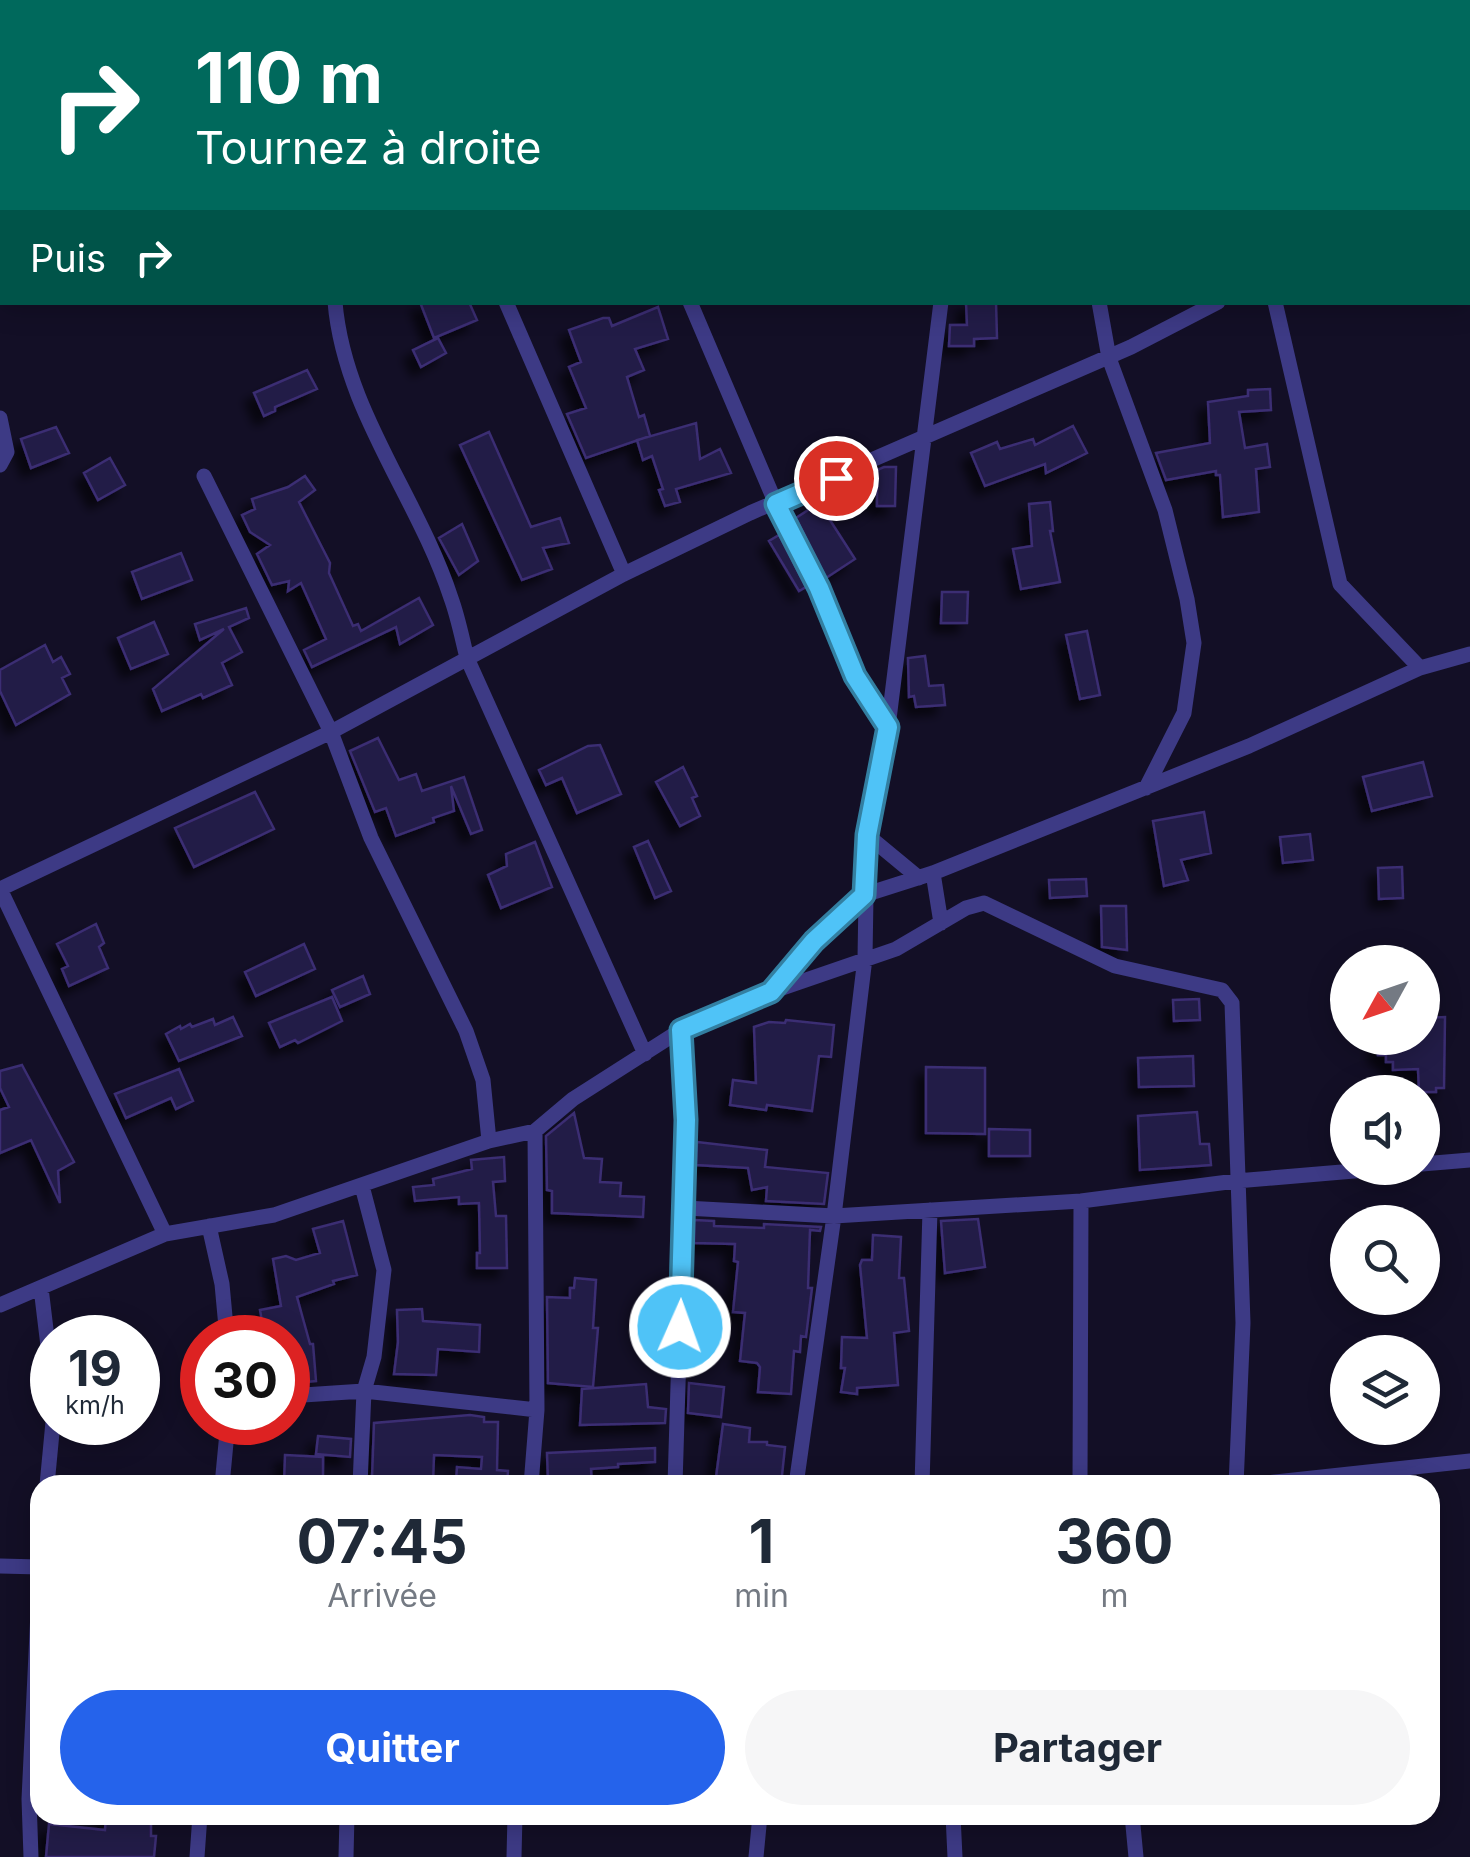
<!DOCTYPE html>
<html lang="fr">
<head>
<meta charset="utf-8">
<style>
	body { margin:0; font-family:Inter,sans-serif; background:#f6f6f7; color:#1f2937; height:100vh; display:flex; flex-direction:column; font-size:38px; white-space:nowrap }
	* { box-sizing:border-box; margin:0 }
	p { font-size:32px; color:#747a83 }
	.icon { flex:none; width:55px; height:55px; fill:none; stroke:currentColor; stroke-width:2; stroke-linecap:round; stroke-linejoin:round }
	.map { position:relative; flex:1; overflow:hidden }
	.side { position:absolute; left:30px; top:1475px; width:1410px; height:350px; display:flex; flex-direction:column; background:#fff; border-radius:30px; box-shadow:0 5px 25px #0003 }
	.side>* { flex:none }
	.guide { position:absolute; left:0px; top:0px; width:1470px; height:305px; box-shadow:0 5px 25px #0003; background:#00695c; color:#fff; overflow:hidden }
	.needle { width:65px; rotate:230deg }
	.buttons { position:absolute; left:1330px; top:945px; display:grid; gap:20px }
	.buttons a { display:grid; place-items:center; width:110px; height:110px; border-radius:50%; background:#fff; box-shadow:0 5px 25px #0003; font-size:50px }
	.speed { position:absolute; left:30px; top:1315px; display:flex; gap:20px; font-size:50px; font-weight:700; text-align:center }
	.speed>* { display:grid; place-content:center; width:130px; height:130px; border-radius:50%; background:#fff; box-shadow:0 5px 25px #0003; line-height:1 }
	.speed small { font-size:25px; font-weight:400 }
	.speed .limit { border:15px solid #d22; background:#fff; color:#111 }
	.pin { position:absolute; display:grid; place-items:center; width:85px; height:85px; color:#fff; margin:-42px; border:5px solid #fff; border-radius:50%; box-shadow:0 2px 10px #0007 }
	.me { position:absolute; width:110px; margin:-55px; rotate:2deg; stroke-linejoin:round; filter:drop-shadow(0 0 8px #0008) }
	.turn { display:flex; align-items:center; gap:35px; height:210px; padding:0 30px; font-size:45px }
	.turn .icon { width:130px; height:130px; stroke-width:2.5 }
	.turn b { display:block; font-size:70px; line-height:85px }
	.then { display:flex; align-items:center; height:95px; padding:0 30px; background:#0003; gap:20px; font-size:38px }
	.eta { display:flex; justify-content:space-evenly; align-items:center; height:170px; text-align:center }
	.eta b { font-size:60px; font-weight:700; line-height:70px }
	.button { display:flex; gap:20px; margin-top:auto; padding:20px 30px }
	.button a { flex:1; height:115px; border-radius:60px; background:#2563eb; color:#fff; font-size:40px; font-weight:700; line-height:115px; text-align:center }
	.button a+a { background:#f6f6f7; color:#1f2937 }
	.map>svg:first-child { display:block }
</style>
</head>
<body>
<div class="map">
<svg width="1470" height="1857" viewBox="0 0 1470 1857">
	<defs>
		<filter id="shadow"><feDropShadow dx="-9" dy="9" stdDeviation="5" flood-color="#0009"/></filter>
	</defs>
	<rect width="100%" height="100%" fill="#130f26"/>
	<path fill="#241b47" stroke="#3b2d73" stroke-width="2.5" filter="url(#shadow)" d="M420 302H469L477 320 434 338Z
		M966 302H996L997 338 974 339V346H949L950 325H967Z
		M658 307 668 339 635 349 644 370 627 377 639 417 644 415 650 436 586 458 567 414 586 408 569 367 581 362 569 330 603 318H609L612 326Z
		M438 338 446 353 421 367 413 350Z
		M307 370 317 389 275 407V411L264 416 254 393Z
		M1270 389 1271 410 1239 412 1245 448 1267 444 1270 467 1256 469 1259 512 1223 517 1220 475H1216V471L1166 480 1156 453 1210 443 1208 402 1248 396V390Z
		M696 423 700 459 720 449 731 473 676 489 680 502 665 506 659 490 663 489 652 456 643 460 637 440Z
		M1073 426 1087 453 1046 473 1045 464 985 486 971 453 997 442 1000 449 1033 439 1035 445Z
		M56 427 69 453 31 468 21 439Z
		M489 432 531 527 560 518 569 543 543 548 552 569 522 580 460 445Z
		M110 458 125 485 98 500 84 473Z
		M884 467H896L895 506H877V470Z
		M305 476 315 490 299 502 330 563 329 573 353 626 358 624 361 631 419 598 433 625 400 644 396 627 312 667 304 650 326 639 301 583 288 591 289 581 272 585 257 554 270 545 250 532 242 515 255 509 252 499 288 487Z
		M1050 502 1053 531H1050L1060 582 1021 589 1013 549 1032 546 1029 504Z
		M819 503 855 559 826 578 796 518Z
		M462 524 478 561 459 575 439 538Z
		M779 535 806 587 799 591 769 541Z
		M181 553 192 580 142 599 132 572Z
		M942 592H968L967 623H941Z
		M246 608 249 618 229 627 242 652 222 663 232 685 203 698 201 694 162 711 153 689 224 629 200 640 195 624Z
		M154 622 168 654 131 669 118 638Z
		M1087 631 1100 695 1080 699 1066 635Z
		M45 645 53 662 61 657 70 674 62 678 70 694 16 725 0 691V670Z
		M925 656 929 686 943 685 945 705 916 707 914 696 909 697 908 658Z
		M378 738 399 780 416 774 422 791 464 777 482 830 471 834 451 786 454 811 433 818 434 822 396 836 386 808 375 812 350 751Z
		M600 745 621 794 577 813 562 778 546 785 539 770 588 746Z
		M1423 762 1432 796 1372 811 1363 777Z
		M683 767 697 796 692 798 700 816 680 826 656 782Z
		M255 792 274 829 194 867 175 828Z
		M1204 812 1211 853 1181 860 1188 880 1164 886 1153 821Z
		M1310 834 1313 860 1283 863 1280 837Z
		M648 841 671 891 655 898 634 847Z
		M535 842 552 887 501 908 488 875 507 866 506 854Z
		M1402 867 1403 898 1379 899 1378 868Z
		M1086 879 1087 896 1050 898 1049 880Z
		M1101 906H1126L1127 950 1102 947Z
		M96 924 104 943 99 947 108 968 69 986 62 969 68 966 57 944Z
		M304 944 315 969 256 996 245 972Z
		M363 976 370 994 340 1007 332 990Z
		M332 997 342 1021 298 1043 295 1040 280 1047 269 1023Z
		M1199 999 1200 1020 1174 1021 1173 1000Z
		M233 1017 242 1036 179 1061 166 1034 180 1026 181 1029 190 1024 192 1027 213 1019 215 1025Z
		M1445 1017 1444 1088H1436V1092H1419L1418 1069 1393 1070V1062H1386V1055H1378V1038H1422L1425 1018Z
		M786 1020 834 1025 831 1057 819 1056 812 1111 767 1105 766 1110 730 1105 733 1080 756 1083 754 1027 769 1022 785 1023Z
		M1193 1056 1194 1086 1139 1087 1138 1058Z
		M22 1065 74 1162 58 1171 60 1203 31 1140 0 1153V1110L9 1107 0 1088V1071Z
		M926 1067 985 1068V1134L926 1133Z
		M179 1069 193 1101 176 1109 171 1098 126 1118 115 1094Z
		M1197 1112 1200 1144H1209L1211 1165 1140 1170 1138 1116Z
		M574 1113 584 1158 602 1159 600 1182 621 1183 620 1196 644 1197 643 1217 552 1213V1191L547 1190 546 1136Z
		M989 1129 1030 1130V1156H989Z
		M697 1142 767 1150 765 1167 828 1173 824 1204 766 1201 767 1187 752 1190 748 1168 696 1165Z
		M504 1157 505 1181 493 1182 496 1216H506L507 1268H477V1253H480L479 1203 459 1204V1197L415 1201 413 1187 434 1185 433 1179 472 1169 471 1160Z
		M978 1219 985 1267 945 1273 941 1221Z
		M694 1220 714 1221V1226L764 1228V1224L821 1227 820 1231 810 1230 808 1288H812L806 1337 801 1336 800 1352 794 1351 791 1394 758 1392 760 1367 757 1363 740 1361 745 1313 733 1312 738 1262 734 1261 735 1244 694 1243Z
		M343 1221 357 1275 333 1281 334 1284 297 1297 310 1344H313L316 1381 295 1383 291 1338H265L260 1310 281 1306 273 1259 286 1256 296 1260 320 1253 313 1229Z
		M873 1235 901 1237 899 1278H904L909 1331 894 1333 898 1385 857 1388V1394L841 1392 845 1368H841L842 1337 867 1338 860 1265 862 1260H872Z
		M575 1278 596 1280 593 1328H598L593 1387 548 1383 547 1297 570 1298V1288H574Z
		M422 1309 423 1321 480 1325 479 1352 438 1349 436 1375 394 1374 398 1342 397 1310Z
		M689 1383 724 1387 721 1417 688 1413Z
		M646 1384 648 1407 666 1409 665 1423 580 1425 582 1389Z
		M470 1415 484 1417V1422H498L497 1470 508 1471 507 1485 456 1481 457 1467 481 1469 482 1457 434 1455 433 1485H399V1480L372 1478 374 1423Z
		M723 1424 750 1428 749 1442H767V1445L785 1447 781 1485H715Z
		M318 1436 351 1439 350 1457 316 1454Z
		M655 1448V1462L618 1464V1467L591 1469 592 1485H575V1480L548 1481 547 1453Z
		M285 1455 323 1457V1485H284Z
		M106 1815H151V1836H156L154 1857H46L49 1824 105 1830Z"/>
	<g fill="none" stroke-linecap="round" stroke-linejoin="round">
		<path stroke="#3d3a85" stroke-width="15" d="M535 0 552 2
			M712 0 714 2
			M896 0 897 2
			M1192 0 1193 2
			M1337 0 1338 2
			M388 2 391 0
			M930 2 936 0
			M987 2 988 0
			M0 49V63
			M0 130H2
			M1468 187 1470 186
			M335 302C344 410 418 497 451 598 458 617 462 638 467 658L645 1054
			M506 302 624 574
			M690 302 776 504 819 588 855 676 888 727
			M1099 302 1109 358 1165 510 1187 599 1194 643 1184 713 1146 788
			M1275 302 1340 584 1420 668
			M0 418 7 452 0 465
			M204 476 331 732 371 838 466 1031 483 1080 489 1141
			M867 835 919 878
			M933 873 941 923
			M0 889 331 732 624 574 750 513 1131 347 1218 302
			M0 889 165 1234
			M774 989 827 928 864 895 933 873 1249 746 1420 668 1470 654
			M1422 1164 1470 1160
			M685 1208 834 1216 1081 1201 1236 1181 1389 1168
			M209 1226 222 1284 227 1338
			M41 1288 52 1379
			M0 1305 165 1234 274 1215 489 1141 535 1131 573 1099 681 1030 771 992 896 949 966 908 984 903 1115 966 1222 990 1232 1003 1243 1323 1236 1485
			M288 1396 364 1391 537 1410
			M47 1485 53 1422
			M222 1485 228 1422
			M360 1485 364 1391 374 1357 384 1270 362 1186
			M531 1485 537 1410 535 1131
			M675 1485 686 1119 681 1030
			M796 1485 834 1216 865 958 867 835 888 727 941 302
			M922 1485 930 1210
			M1080 1485 1081 1201
			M1248 1485 1470 1461
			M0 1566 40 1567
			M953 1815 955 1857
			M1132 1815 1136 1857
			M31 1857 29 1799 40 1570
			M197 1857 200 1815
			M346 1857 347 1815
			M514 1857 515 1815
			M756 1857 760 1815"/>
	</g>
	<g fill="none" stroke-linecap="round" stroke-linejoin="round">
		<defs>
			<path id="route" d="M680 1327 686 1120 681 1030 771 992 814 941 864 895 867 835 888 727 855 676 819 588 776 504 836 478"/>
		</defs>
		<use href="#route" stroke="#337fa1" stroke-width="25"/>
		<use href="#route" stroke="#4fc3f7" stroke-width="18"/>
	</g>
</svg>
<div class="buttons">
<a><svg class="needle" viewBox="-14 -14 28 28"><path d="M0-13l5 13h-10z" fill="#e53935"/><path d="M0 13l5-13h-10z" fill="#747a83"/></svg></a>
<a><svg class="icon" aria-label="sound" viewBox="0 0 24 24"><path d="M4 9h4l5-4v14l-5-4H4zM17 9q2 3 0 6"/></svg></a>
<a><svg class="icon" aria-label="search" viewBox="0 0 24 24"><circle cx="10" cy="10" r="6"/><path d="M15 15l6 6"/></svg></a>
<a><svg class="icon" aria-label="layers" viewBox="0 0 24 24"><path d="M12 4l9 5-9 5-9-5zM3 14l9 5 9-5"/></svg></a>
</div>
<div class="speed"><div>19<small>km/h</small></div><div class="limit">30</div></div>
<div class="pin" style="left:836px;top:478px;background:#d93025"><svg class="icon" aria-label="arrive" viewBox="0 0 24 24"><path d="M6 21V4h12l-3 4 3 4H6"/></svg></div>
<svg class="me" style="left:680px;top:1327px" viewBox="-20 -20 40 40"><circle r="17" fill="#4fc3f7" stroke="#fff" stroke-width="3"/><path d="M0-11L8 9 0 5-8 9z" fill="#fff"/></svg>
<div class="guide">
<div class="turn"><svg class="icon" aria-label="right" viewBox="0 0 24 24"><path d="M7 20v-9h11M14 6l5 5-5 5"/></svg><div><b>110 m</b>Tournez à droite</div></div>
<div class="then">Puis<svg class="icon" aria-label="right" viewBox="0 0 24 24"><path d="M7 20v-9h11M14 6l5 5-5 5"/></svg></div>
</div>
<section class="side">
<div class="eta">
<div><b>07:45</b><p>Arrivée</p></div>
<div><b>1</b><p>min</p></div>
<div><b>360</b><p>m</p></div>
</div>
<div class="button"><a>Quitter</a><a>Partager</a></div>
</section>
</div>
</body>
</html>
